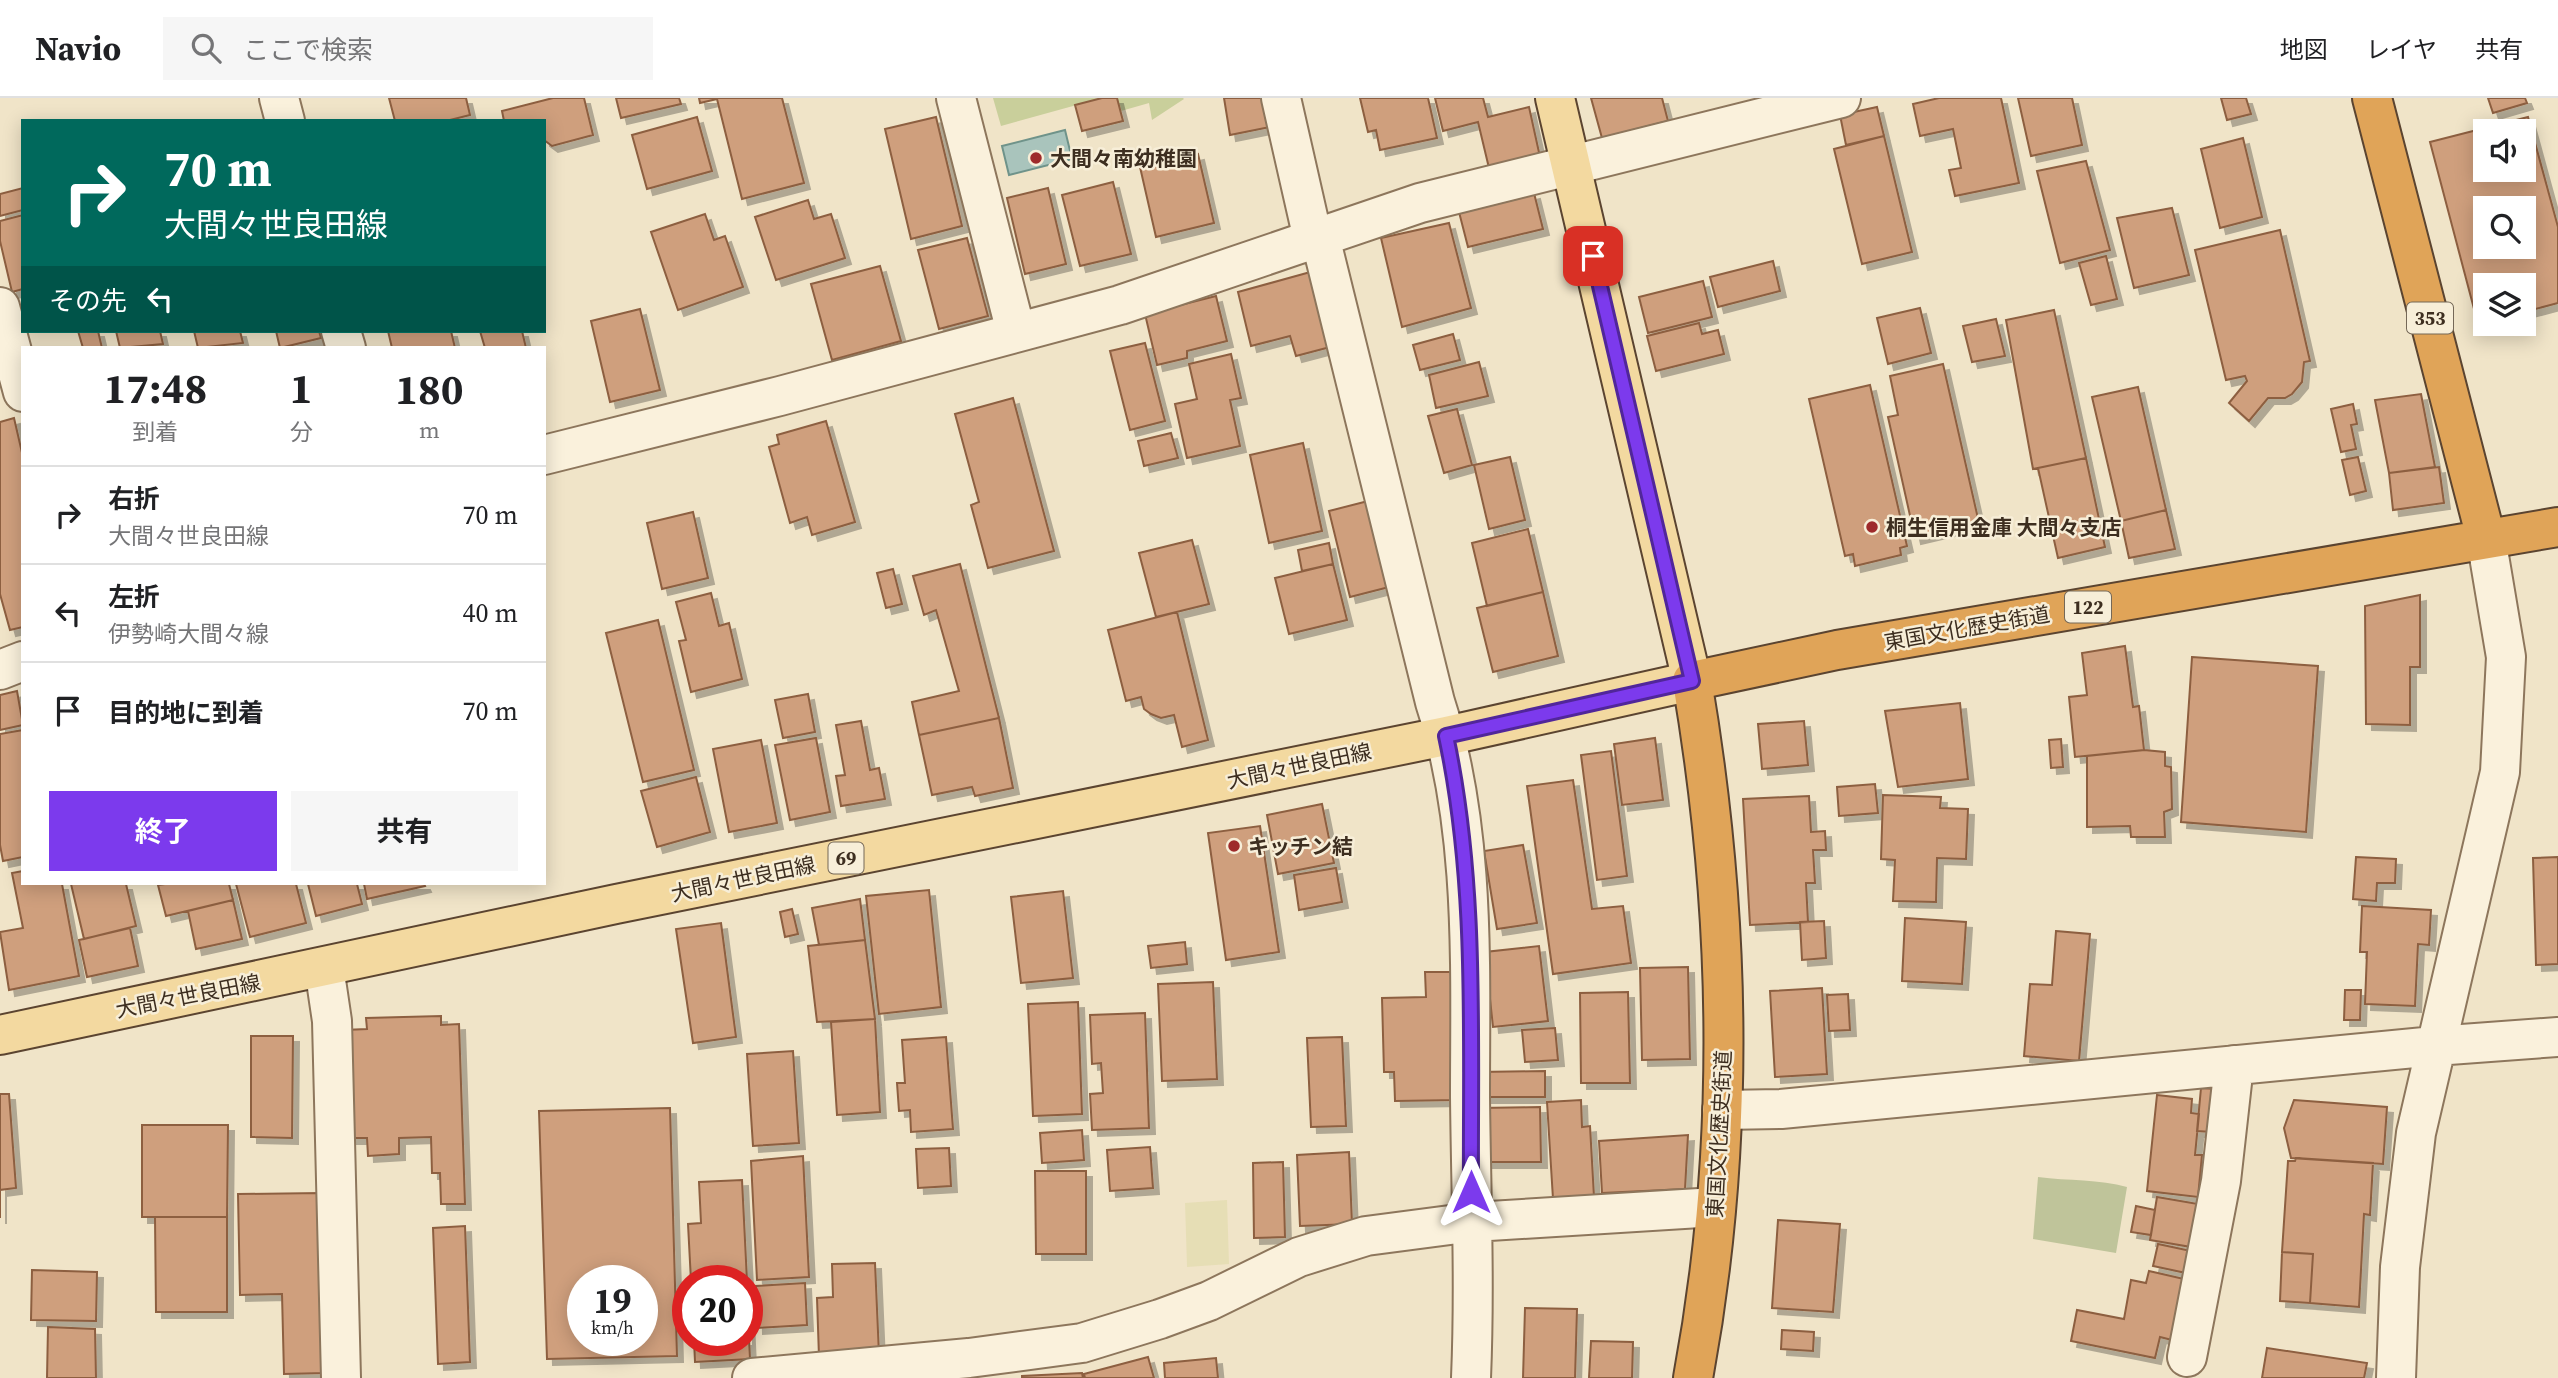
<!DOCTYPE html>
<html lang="ja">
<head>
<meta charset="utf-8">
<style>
	body { margin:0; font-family:"Source Serif 4","Noto Sans JP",serif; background:#f6f6f6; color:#202124; height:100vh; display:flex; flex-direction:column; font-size:26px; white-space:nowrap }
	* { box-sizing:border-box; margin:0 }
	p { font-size:23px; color:#757577 }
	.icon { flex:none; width:38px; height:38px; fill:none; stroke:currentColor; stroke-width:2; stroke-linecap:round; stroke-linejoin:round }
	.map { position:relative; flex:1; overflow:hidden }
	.sheet { position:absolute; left:21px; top:248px; width:525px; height:539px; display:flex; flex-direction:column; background:#fff; border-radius:0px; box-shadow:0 4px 18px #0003 }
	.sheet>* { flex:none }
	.banner { position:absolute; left:21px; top:21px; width:525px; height:214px; border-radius:0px; box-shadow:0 4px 18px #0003; background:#00695c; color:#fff; overflow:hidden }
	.tools { position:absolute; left:2473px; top:21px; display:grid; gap:14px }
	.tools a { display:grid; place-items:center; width:63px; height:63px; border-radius:0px; background:#fff; box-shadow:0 4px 18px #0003; font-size:35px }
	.speed { position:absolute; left:567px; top:1167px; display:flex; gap:14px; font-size:35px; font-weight:700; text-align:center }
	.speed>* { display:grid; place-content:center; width:91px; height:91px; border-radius:50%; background:#fff; box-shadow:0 4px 18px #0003; line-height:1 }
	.speed small { font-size:18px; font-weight:400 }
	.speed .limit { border:10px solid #d22; background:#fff; color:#111 }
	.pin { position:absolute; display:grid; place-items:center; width:60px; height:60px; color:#fff; margin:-30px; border-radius:14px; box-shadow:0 4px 10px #0006 }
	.me { position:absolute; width:77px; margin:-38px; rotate:0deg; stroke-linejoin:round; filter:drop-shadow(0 0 5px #0008) }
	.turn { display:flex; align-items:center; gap:24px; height:147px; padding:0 28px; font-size:32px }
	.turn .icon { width:91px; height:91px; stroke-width:2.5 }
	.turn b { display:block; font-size:49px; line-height:60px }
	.then { display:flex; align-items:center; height:66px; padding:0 28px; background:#0003; gap:14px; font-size:26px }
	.eta { display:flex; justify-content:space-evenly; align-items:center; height:119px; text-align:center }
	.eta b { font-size:42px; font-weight:700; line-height:49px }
	.cta { display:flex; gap:14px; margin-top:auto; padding:14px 28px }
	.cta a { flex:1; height:80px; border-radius:0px; background:#7c3aed; color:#fff; font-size:28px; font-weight:700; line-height:80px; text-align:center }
	.cta a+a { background:#f6f6f6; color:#202124 }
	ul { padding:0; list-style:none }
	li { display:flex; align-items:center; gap:21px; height:98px; padding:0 28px; border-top:2px solid #e0e0e0 }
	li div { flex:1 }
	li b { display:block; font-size:26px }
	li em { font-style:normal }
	header { display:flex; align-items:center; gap:42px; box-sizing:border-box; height:98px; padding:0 35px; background:#fff; border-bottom:2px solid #e0e0e0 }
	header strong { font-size:33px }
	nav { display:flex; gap:38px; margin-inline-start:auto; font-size:24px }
	.search { width:490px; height:63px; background:#f6f6f6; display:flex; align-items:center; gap:18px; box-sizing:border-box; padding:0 24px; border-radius:0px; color:#757577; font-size:26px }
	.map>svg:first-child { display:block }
</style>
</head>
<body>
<header>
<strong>Navio</strong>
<div class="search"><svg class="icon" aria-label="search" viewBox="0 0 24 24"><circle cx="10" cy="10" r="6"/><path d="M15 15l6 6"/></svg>ここで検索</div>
<nav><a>地図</a><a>レイヤ</a><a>共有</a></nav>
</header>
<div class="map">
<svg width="2558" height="1280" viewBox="0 0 2558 1280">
	<defs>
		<filter id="shadow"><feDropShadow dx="6" dy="6" stdDeviation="0" flood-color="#0004"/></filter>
	</defs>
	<rect width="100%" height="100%" fill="#f0e4c8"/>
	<path fill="#e6deb5" d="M1227 1102 1229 1166 1187 1169 1185 1105Z"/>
	<path fill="#c9cf9b" d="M993 0H1102L1001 28Z
		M1117 0H1183L1184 1 1152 22 1149 5 1121 13Z"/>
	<path fill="#bfc49a" d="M2038 1079C2068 1083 2100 1081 2127 1089L2116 1155 2033 1141Z"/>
	<path fill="#a9c4bc" stroke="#6f938a" stroke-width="2" d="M1065 32 1072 61 1009 77 1002 48Z"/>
	<path fill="#cf9f7d" stroke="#8d5f41" stroke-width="2" fill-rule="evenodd" filter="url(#shadow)" d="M389 0H466L470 17 446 23H395Z
		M553 0H584L593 37 552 48 544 42V23H504L502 13Z
		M616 0H679L681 6 621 20Z
		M699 0H782L804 85 742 101 717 1 700 5Z
		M1102 0H1117L1123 23 1082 33 1075 7Z
		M1224 0H1264L1270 29 1230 37Z
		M1360 0H1428L1437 40 1380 52 1376 32 1368 34Z
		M1435 0H1483L1488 19 1529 9 1540 59 1489 70 1478 24 1443 33Z
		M1591 0H1662L1668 23 1602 40Z
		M1939 0H2001L2019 85 1955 98 1949 72 1961 70 1953 31 1920 38 1913 6Z
		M2018 0H2072L2082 47 2031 58Z
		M2221 0H2246L2251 16 2227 22Z
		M2488 0H2525L2527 5 2493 15Z
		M1877 9 1884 38 1846 47 1840 17Z
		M697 19 712 73 647 91 632 37Z
		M936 19 962 128 911 141 885 31Z
		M2528 19 2558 129V205L2524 214V187H2485V224L2478 226 2430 44ZM2485 33H2524V72H2485ZM2485 110H2524V149H2485Z
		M1884 38 1912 154 1862 166 1834 51Z
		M2243 40 2262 119 2220 130 2201 51Z
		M1198 56 1214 125 1156 139 1140 69Z
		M2086 63 2110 152 2060 165 2037 73Z
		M1113 84 1131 156 1080 168 1062 97Z
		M23 90V112L0 118V96Z
		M1048 90 1066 166 1025 176 1007 100Z
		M1534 95 1543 131 1468 149 1459 114Z
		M808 102 814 121 831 116 845 160 776 182 755 119Z
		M2172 110 2189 177 2134 190 2117 120Z
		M705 116 714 142 725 138 743 189 678 212 651 134Z
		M23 117V191L12 194 0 143V123Z
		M1449 125 1471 210 1402 229 1381 140Z
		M2280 132 2310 263 2304 264 2302 284 2292 296 2285 300H2268L2249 323 2229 305 2247 283 2245 278 2226 282 2195 152Z
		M967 140 988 218 939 231 918 152Z
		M2106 158 2117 201 2091 207 2079 165Z
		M1773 163 1780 193 1718 209 1710 179Z
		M880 168 901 243 832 262 811 186Z
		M1314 173 1334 248 1296 258 1290 238 1251 248 1238 194Z
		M1703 183 1712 219 1648 235 1639 199Z
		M1216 198 1227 243 1187 253V260L1157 267 1145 216Z
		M1920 210 1931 255 1888 266 1877 220Z
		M640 211 660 292 610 304 591 223Z
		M2054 212 2086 360 2033 371 2006 222Z
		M1996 221 2005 258 1972 264 1963 228Z
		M1699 225 1702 236 1718 232 1724 256 1656 273 1647 238Z
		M78 233H98L102 250H83Z
		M116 233H160L163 246 120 250Z
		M194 233H240L243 245 198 250Z
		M276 233H319L321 240 280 250Z
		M388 233H451L455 250H392Z
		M480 233H522L526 250H485Z
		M1453 236 1460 262 1420 272 1413 247Z
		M1145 245 1165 323 1130 332 1110 253Z
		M1231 256 1241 300 1230 302 1240 348 1187 360 1175 306 1197 301 1189 266Z
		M1479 264 1488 298 1436 310 1429 277Z
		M1943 266 1979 425 1915 440 1888 319 1898 317 1890 278Z
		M1870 287 1907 448 1900 450 1901 457 1855 468 1853 456 1845 458 1809 301Z
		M2138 289 2166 412 2121 423 2092 299Z
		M2421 296 2435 369 2389 375 2375 302Z
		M1013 300 1054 453 988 470 971 407 979 404 955 316Z
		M2353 306 2357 326 2351 327 2356 351 2341 354 2331 311Z
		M1457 311 1472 367 1444 375 1428 318Z
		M14 320 23 359V529L10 532 0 496V324Z
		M826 323 855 424 812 437 807 419 790 425 769 349 779 346 777 337Z
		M1171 335 1178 360 1144 368 1138 343Z
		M1303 345 1322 433 1269 445 1250 357Z
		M1510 359 1525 422 1489 431 1474 367Z
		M2358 359 2366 393 2350 397 2342 362Z
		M2086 360 2105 449 2058 460 2038 370Z
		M2439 369 2444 405 2393 412 2389 375Z
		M1372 402 1393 488 1350 499 1329 413Z
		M2166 412 2175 451 2129 460 2121 423Z
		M693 414 708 480 662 491 647 425Z
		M1528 431 1543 494 1487 508 1472 445Z
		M1192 442 1209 506 1156 519 1139 455Z
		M1329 445 1333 466 1302 473 1298 452Z
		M960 466 999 620 919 637 912 604 959 593 936 512 924 517 913 478Z
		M1333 466 1347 522 1289 536 1275 480Z
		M893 471 902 506 886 510 877 475Z
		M1543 494 1558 558 1493 574 1477 510Z
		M711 495 719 528 729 525 742 581 691 594 679 543 686 542 676 504Z
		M2420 497V569H2410V627L2366 626 2365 508Z
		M1177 514 1208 642 1182 649 1174 617 1161 620 1151 616 1144 611 1141 599 1126 603 1108 532Z
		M658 522 694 672 643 684 606 535Z
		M2125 548 2133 609 2139 608 2144 652 2075 659 2069 599 2087 597 2082 555Z
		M2192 559 2318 568 2306 734 2181 724Z
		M17 593 23 627 0 632V597Z
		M808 596 815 634 783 640 775 602Z
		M1960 605 1968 681 1898 689 1885 613Z
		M999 620 1013 690 975 698 972 689 932 697 919 637Z
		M861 623 870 672 879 670 885 701 841 708 836 678 845 677 836 627Z
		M1804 623 1808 667 1762 671 1758 626Z
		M23 632V759L3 763 0 747V636Z
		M816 640 830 714 790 722 775 647Z
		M1655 640 1663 702 1622 707 1614 646Z
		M2061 641 2063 669 2051 670 2049 642Z
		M761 642 777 725 729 734 713 651Z
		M2144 652 2165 654V668L2171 669 2172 711 2164 714 2165 739H2131L2130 728 2087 729V658Z
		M1611 653 1627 778 1597 782 1581 657Z
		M696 679 710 734 657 749 641 693Z
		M1573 682 1592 811 1623 808 1631 865 1553 876 1527 688Z
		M1875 686 1878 715 1839 718 1837 689Z
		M1883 697 1941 699 1940 710 1968 711 1966 761 1937 760 1936 804 1893 803 1895 762 1881 761Z
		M1809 698 1811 734 1825 733 1826 752H1813L1815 785H1806L1808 824 1750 827 1743 701Z
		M1322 706 1334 765 1278 776 1267 717Z
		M1260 728 1279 854 1226 862 1208 735Z
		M1523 747 1537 825 1497 831 1484 753Z
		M2356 759 2396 761 2395 785H2377L2376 803 2353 801Z
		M2558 759V866L2536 867 2533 760Z
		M1336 770 1342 804 1299 812 1294 777Z
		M23 773V786H62L79 878 9 892 0 834 23 830 12 775Z
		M71 786H126L136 828 84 841Z
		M165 786H229L233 802 166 818 158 787Z
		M236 786H296L306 825 250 839Z
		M308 786H357L362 806 316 818Z
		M364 786H424L425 788 367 801Z
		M929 792 941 909 879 916 866 798Z
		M1063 793 1073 880 1021 885 1011 799Z
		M860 801 865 842 819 847 812 810Z
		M233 802 242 841 196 851 188 813Z
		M2362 808 2431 812 2429 847 2418 846 2415 908 2365 906 2367 854H2360Z
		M792 811 798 836 785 839 780 814Z
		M1905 820 1966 824 1962 886 1902 883Z
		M1824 823 1826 860 1802 862 1800 824Z
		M721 825 736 939 693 945 676 831Z
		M130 830 138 868 87 879 79 842Z
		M2056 833 2090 836 2079 963 2024 958 2030 886 2052 887Z
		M865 842 875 921 817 924 808 848Z
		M1185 844 1187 866 1151 870 1148 848Z
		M1539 848 1548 923 1493 929 1485 854Z
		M1688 869 1690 961 1642 962 1640 870Z
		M1425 874H1453L1457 1002 1395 1003 1394 974H1384L1382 900 1426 899Z
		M1213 884 1217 981 1162 983 1158 886Z
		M1822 890 1827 976 1775 979 1770 893Z
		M2345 892H2361L2360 922H2344Z
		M1628 894 1630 985H1581L1580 895Z
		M1848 896 1850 932 1829 933 1827 897Z
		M1078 904 1082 1016 1033 1018 1028 906Z
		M1145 915 1149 1030 1092 1032 1090 996 1103 995 1101 965 1092 966 1090 917Z
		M441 918V927L459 926 465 1106H441L440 1075H432L431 1039 399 1040V1056L368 1058 367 1040H347L344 932 367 931 366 920Z
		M875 921 880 1014 837 1017 831 924Z
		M1555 930 1558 962 1525 964 1522 932Z
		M251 938H293L292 1040 251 1039Z
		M946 939 953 1031 911 1034 910 1012 899 1013 897 985H905L902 942Z
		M1342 939 1346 1028 1311 1029 1307 940Z
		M793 953 799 1045 753 1048 747 956Z
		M1545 973V999H1478V974Z
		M2201 990 2216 991 2212 1034 2197 1033Z
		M0 996H9L16 1090 0 1092V1120Z
		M2157 997 2192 1001 2191 1015 2199 1016 2195 1057H2202L2198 1099 2147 1093Z
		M1581 1002 1582 1029 1590 1028 1594 1099 1553 1101 1547 1004Z
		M2294 1002 2387 1009 2383 1066 2291 1060 2284 1030Z
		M1540 1009 1541 1064H1479V1010Z
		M670 1010 677 1258 547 1261 539 1013ZM583 1183H642V1242H583Z
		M142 1027H228L227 1119H142Z
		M1082 1032 1084 1062 1042 1065 1040 1035Z
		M1688 1037 1685 1091 1602 1095 1599 1043Z
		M1150 1049 1153 1090 1110 1093 1107 1052Z
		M949 1050 951 1088 918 1090 916 1051Z
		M1349 1054 1352 1126 1300 1128 1297 1057Z
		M803 1058 809 1179 757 1182 751 1063Z
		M2296 1060 2373 1065 2370 1117 2364 1116 2359 1209 2310 1205 2313 1156 2282 1154 2288 1063H2295Z
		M1283 1064 1285 1139 1254 1140 1253 1065Z
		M1035 1073H1086V1156H1036Z
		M742 1082 747 1183H691L688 1126 701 1125 699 1084Z
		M321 1095 325 1275 284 1276 282 1196 240 1197 238 1096Z
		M2157 1099 2198 1106 2191 1149 2150 1142Z
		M2136 1108 2155 1112 2151 1137 2131 1134Z
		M155 1119H227V1214H156Z
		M1778 1122 1840 1126 1833 1214 1772 1210Z
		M465 1128 470 1264 438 1266 433 1130Z
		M2158 1146 2191 1153 2186 1175 2153 1168Z
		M2282 1154 2313 1156 2310 1205 2280 1203Z
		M875 1165 879 1257 819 1259 817 1200 833 1199 832 1166Z
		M32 1172 97 1174 96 1223 31 1222Z
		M2149 1173 2184 1181 2172 1242 2160 1239 2155 1260 2071 1243 2077 1212 2124 1221 2131 1182 2146 1185Z
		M805 1185 807 1227 757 1230 756 1188Z
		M747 1199 750 1261 695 1264 694 1242H747Z
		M1525 1210 1577 1211 1575 1280H1523Z
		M48 1229 95 1231 96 1280H47Z
		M1782 1232 1814 1234 1813 1253 1781 1251Z
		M1591 1243 1633 1244 1632 1280H1589Z
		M2267 1250 2367 1265 2364 1280H2262Z
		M1148 1259 1154 1280H1085L1084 1276Z
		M1216 1260 1218 1280H1165L1164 1265Z
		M1082 1275 1083 1280H1022V1278Z"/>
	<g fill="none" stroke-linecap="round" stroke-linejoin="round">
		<defs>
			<path id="minor" d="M279 0 285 23
				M956 0 1016 234
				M1281 0 1313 141
				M1320 139 1435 604C1476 730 1470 868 1470 999 1471 1093 1475 1186 1471 1280
				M0 209 23 294
				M341 233 346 250
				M544 357 780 298 1120 207 1420 105 1841 0
				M0 572 23 563
				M324 869 332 923 341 1280
				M1722 1012 1781 1011 2435 948 2558 939
				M2187 1259 2221 1083 2234 967
				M752 1280 969 1260 1082 1245 1160 1221 1209 1203 1299 1159 1366 1138 1473 1124 1716 1109
				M2396 1280 2400 1169 2416 1035 2500 674 2506 559 2486 440"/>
			<path id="major" d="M0 937 616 806 1446 638 1692 583 1555 0"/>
			<path id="highway" d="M2372 0 2486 440
				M1693 1280C1736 1050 1731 813 1692 583L1837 552 2558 429"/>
		</defs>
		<use href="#minor" stroke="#8d765c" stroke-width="42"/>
		<use href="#major" stroke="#5b4430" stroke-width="42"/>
		<use href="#highway" stroke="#5b4430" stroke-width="42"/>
		<use href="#minor" stroke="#faf1dc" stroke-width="38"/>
		<use href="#major" stroke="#f3d9a0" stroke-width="38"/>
		<use href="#highway" stroke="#e0a458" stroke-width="38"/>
	</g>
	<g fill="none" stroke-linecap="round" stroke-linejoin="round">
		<defs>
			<path id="route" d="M1471 1094C1470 942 1478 787 1446 638L1692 583 1593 158"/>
		</defs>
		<use href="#route" stroke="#51269a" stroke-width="18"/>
		<use href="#route" stroke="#7c3aed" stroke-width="12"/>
	</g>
	<g fill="#9e2a2b" stroke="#f7eed8" stroke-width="2.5">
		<circle cx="1036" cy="60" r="7"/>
		<circle cx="1872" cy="429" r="7"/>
		<circle cx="1234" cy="748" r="7"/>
	</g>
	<g text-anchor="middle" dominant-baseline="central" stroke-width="5" stroke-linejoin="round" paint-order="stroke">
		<g fill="#f7eed8" stroke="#756857" stroke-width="2">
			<rect x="2407" y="204.5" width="46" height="31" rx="5"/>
			<rect x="2065" y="493.5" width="46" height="31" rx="5"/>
			<rect x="828.5" y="744.5" width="35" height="31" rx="5"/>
		</g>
		<g font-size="19" font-weight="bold" fill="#3d2e20">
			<text x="2430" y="220">353</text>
			<text x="2088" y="509">122</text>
			<text x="846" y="760">69</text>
		</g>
		<g font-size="21" font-weight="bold" fill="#3d2e20" stroke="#f7eed8" text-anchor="start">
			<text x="1050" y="60">大間々南幼稚園</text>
			<text x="1886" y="429">桐生信用金庫 大間々支店</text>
			<text x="1248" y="748">キッチン結</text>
		</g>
		<g font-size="21" fill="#3d2e20" stroke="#f7eed8">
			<text transform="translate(1967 530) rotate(-10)">東国文化歴史街道</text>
			<text transform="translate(1299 668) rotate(-12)">大間々世良田線</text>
			<text transform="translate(743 781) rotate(-12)">大間々世良田線</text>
			<text transform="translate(188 898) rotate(-11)">大間々世良田線</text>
			<text transform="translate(1719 1036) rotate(-87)">東国文化歴史街道</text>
		</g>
	</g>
</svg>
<div class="tools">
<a><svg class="icon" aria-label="sound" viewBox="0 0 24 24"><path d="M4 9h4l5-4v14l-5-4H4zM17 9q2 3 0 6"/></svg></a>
<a><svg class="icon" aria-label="search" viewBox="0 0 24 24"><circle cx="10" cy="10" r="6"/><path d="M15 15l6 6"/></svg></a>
<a><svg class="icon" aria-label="layers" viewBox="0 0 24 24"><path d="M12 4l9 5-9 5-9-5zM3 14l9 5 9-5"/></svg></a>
</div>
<div class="speed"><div>19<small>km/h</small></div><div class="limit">20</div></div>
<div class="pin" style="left:1593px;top:158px;background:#d93025"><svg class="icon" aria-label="arrive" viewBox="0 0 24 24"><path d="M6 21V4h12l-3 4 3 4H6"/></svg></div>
<svg class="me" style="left:1471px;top:1094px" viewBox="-20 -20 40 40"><path d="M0-17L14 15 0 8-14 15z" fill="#7c3aed" stroke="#fff" stroke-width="4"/></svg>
<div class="banner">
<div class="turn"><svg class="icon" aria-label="right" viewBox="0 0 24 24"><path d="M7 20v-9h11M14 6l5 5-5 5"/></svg><div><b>70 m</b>大間々世良田線</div></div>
<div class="then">その先<svg class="icon" aria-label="left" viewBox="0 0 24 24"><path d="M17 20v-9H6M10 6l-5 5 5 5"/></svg></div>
</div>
<section class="sheet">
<div class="eta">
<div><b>17:48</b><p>到着</p></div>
<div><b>1</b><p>分</p></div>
<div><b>180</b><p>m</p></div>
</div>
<ul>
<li><svg class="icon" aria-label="right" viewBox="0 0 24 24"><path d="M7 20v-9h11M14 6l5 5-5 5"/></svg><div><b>右折</b><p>大間々世良田線</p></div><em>70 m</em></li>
<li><svg class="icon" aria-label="left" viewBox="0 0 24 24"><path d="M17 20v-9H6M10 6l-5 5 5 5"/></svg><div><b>左折</b><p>伊勢崎大間々線</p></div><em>40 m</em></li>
<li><svg class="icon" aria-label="arrive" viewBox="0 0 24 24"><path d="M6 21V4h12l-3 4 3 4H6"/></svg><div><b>目的地に到着</b></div><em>70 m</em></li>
</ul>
<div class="cta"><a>終了</a><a>共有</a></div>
</section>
</div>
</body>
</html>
